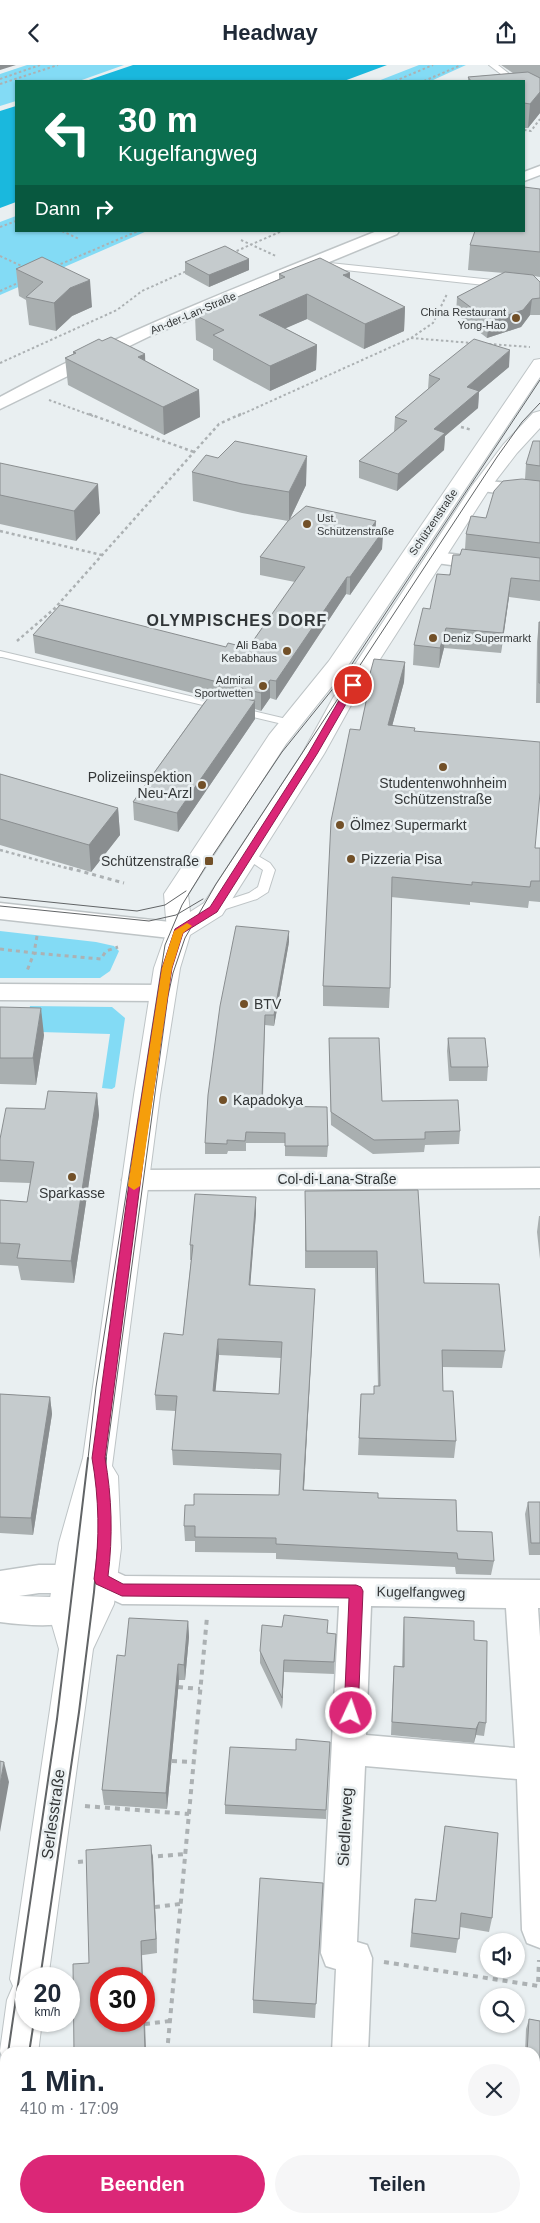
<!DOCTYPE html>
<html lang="de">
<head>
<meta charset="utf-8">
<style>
	body { margin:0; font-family:Helvetica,sans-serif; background:#f6f6f7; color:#1f2937; height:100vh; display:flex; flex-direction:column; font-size:19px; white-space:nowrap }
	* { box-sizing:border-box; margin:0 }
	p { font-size:16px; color:#747a83 }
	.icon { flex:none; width:28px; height:28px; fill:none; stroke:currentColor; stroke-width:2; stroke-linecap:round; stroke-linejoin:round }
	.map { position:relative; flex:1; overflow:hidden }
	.drawer { position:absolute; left:0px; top:1982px; width:540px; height:176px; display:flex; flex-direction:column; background:#fff; border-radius:15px 15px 0 0; box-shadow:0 1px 4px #0004 }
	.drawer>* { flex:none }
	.top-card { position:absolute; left:15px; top:15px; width:510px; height:152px; border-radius:0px; box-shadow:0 1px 4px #0004; background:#0b6e4f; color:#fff; overflow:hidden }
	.buttons { position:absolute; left:480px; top:1868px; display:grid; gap:10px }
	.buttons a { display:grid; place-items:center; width:45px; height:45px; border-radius:50%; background:#fff; box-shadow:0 1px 4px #0004; font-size:25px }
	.speed { position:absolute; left:15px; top:1902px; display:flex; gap:10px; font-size:25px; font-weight:700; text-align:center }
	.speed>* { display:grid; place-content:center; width:65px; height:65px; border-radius:50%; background:#fff; box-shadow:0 1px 4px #0004; line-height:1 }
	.speed small { font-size:12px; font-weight:400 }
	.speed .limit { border:8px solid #d22; background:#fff; color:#111 }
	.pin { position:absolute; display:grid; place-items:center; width:42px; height:42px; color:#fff; margin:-21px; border:2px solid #fff; border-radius:50%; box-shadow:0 1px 5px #0007 }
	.me { position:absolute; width:55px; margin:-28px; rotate:3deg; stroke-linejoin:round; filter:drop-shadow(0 0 4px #0008) }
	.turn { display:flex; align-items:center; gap:18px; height:105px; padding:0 20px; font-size:22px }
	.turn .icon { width:65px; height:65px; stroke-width:2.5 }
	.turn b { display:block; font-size:35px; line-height:42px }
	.then { display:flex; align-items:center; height:48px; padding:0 20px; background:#0003; gap:10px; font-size:19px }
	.round { display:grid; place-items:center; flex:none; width:52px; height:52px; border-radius:26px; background:#f6f6f7 }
	.headline { display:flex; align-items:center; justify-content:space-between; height:85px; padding:0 20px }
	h1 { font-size:30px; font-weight:600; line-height:38px }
	.primary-button { display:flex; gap:10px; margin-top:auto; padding:10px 20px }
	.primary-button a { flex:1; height:58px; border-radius:30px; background:#db2777; color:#fff; font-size:20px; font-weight:600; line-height:58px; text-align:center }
	.primary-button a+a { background:#f6f6f7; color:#1f2937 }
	header { display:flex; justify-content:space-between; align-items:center; height:65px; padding:0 20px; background:#fff; font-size:22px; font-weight:600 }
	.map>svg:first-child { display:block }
</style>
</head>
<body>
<header><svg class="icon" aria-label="back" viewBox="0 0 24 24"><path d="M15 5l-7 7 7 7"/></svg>Headway<svg class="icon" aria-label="share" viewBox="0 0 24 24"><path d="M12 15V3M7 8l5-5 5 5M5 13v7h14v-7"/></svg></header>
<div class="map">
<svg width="540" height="2158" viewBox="0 0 540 2158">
	<rect width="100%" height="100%" fill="#e9eff1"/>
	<path fill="#83dbf5" d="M27 0H124L79 16H16V36L0 41V9Z
		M419 0H466L431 16H378Z
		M16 151V166H147L0 230V157Z
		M0 866 96 877 114 881 119 886 110 906 100 913H0Z
		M30 941 112 942 125 953 115 1022 112 1024 102 1023 110 969 40 967 26 960Z"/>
	<path fill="#1ab8dd" d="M133 0H387L344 16H86Z
		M16 41V137L0 143V46Z"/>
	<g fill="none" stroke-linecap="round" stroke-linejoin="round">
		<defs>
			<path id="service" d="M489 0H498L518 16H510Z
				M320 197 540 220V226L317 202 316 200Z
				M0 586 291 655 297 658 291 661 2 592H0Z
				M248 785 270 798 275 805 268 827 257 834 213 848 209 847 207 844 209 841 249 828 258 822 263 805 244 792 242 789Z"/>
			<path id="minor" d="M540 101V110L524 116V107Z
				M377 166H399L397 169 150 271 0 344V332C121 266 249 218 377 166Z
				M482 415 540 422V434L475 425 473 421 475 417Z
				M436 487 540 500V512L429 497 426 493 429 489Z
				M0 838 179 858 187 860 191 866 187 872 179 874 0 854Z
				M0 919 163 920 172 922 175 928 172 934 163 936 0 935Z
				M540 1103V1123L135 1125 126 1122 122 1115 126 1108 135 1105Z
				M39 1500H101L125 1511 540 1515V1543H538L540 1572V1883L527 1878 522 1865 517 1714 365 1701 357 1877 367 1880 372 1893 368 1988H332L336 1904 326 1901 321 1888 339 1541 122 1539 98 1528H83L94 1532 99 1542 94 1552C64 1563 31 1561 0 1557V1506ZM39 1528H83L51 1532 19 1531ZM371 1541 506 1543 515 1683 366 1670Z
				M324 2154H362L361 2158H323Z"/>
			<path id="tertiary" d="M540 294V312L345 605 286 679 188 829 190 847 204 838 302 689 333 633 472 421 503 380 533 348 540 346V363L517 388 490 423 355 633 324 689 222 850 190 870 180 903 160 1030 112 1401 118 1411 121 1483 114 1539 93 1584 48 1914H26V1956H42L38 1988H5V2001L0 1986 7 1935 13 1921 10 1914 59 1584 48 1546 59 1478 83 1393 134 1030 154 903 167 866 164 829 269 670 329 596 534 295Z
				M5 2063V2136L0 2138V2065Z"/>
		</defs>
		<use href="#service" stroke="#bec4c6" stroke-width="2"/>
		<use href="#minor" stroke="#bec4c6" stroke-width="3"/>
		<use href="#tertiary" stroke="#bec4c6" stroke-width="2"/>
		<path stroke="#acb1b3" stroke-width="2" stroke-dasharray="2.5 2.5" stroke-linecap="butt" d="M0 14 40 0
			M395 16 433 0
			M424 16 461 0
			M0 19 58 0
			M524 65 531 66 540 54
			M0 162 16 156
			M62 166 79 174
			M241 175 276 191
			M232 188 282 166
			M0 191 26 203
			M56 201 138 166
			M0 226 20 217
			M411 273 472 278
			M489 279 530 282
			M0 298 117 245 142 226 189 205
			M49 335 93 351
			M238 351 411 273 433 258 447 229"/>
		<path stroke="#acb1b3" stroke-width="2.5" stroke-dasharray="3 3" stroke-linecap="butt" d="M89 349 194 387
			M461 362 472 365
			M0 466 102 490
			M17 576 54 544 219 359 241 349
			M0 785 74 805"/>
		<path stroke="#acb1b3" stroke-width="3" stroke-dasharray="4 4" stroke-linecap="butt" d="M69 803 124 818
			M37 871 34 888 101 894 106 886 118 882
			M0 884 34 888 27 906"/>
		<path stroke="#acb1b3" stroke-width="4" stroke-dasharray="5 5" stroke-linecap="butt" d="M178 1622 200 1624
			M172 1696 193 1697
			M85 1741 189 1749
			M148 1792 185 1789
			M78 1797 90 1796
			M155 1842 180 1839
			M384 1897 538 1921 539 1895
			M145 1959 170 1956
			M167 1988 207 1552
			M151 2154V2158"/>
		<use href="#service" fill="#fff" fill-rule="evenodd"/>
		<use href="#minor" fill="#fff" fill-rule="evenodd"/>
		<use href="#tertiary" fill="#fff" fill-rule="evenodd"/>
		<path stroke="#616466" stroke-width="1" d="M0 832 137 846 165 840 186 826
			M0 841 149 856 176 850 203 834
			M88 1394 96 1322 165 880 182 840 209 796 282 687 348 605 540 315
			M106 1394 168 931 173 908 185 873 216 819 497 392 522 357 540 338"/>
		<path stroke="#616466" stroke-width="2" d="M40 1914 79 1647 94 1527 106 1393
			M8 1988 57 1654 88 1393
			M29 1988 34 1956
			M0 2045 5 2011
			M4 2158 5 2154"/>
	</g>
	<path fill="#a9afb0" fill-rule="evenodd" d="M501 0H540V48L528 63H524V16H468V12L513 8Z
		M540 124V212L534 211 540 217V250H530L521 262 487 273 456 249 457 232 504 208 468 205 470 180Z
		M42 192 92 242 72 251 56 266 29 260 26 235 19 231 16 204Z
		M249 194V205L209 222 185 209V197Z
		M350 208V214L405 242 404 266 364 284 307 254 285 263 317 280 316 305 270 326 213 295V284L196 275 195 250 279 214V209Z
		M73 287 146 296 199 325 200 352 164 370 68 320 65 293 73 289Z
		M509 302 479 327 478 343 445 371 444 385 397 426 359 413V396L394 367 395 352 428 324 429 310Z
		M540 376V536L509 532 501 588 444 583 439 603 413 600 414 580 430 544 460 490 465 484 466 469 486 453 525 414 526 399Z
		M0 398 100 448 76 476 0 459Z
		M192 407 306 420 290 454 376 456 375 464 383 466 382 484 350 530 346 529 276 635 270 633 261 646 255 644V654L178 767 134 755 133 737 208 632 35 588 33 570 226 582 248 583 295 517 260 510V492L288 456 242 448 193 436Z
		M539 557H540V638H536L537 577Z
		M405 597 404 617 392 661 415 666 535 783H540V837L529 836 528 843 470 837V840L391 832 390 923 389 943 323 941V921L360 665 365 643 366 623Z
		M0 709 118 743 120 770 91 807 0 780Z
		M289 877 274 961 265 960 263 1033 266 1041 328 1081 327 1092 285 1091V1078H246V1086H228L227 1089H205V1078Z
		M0 942 44 970 36 1020 0 1019Z
		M329 973 382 1036 460 1066 459 1079 425 1080 424 1087 373 1089 331 1060Z
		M448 973 488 1002 487 1016H449L447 986Z
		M97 1028 99 1050 74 1218 21 1215 18 1201 0 1200V1135L27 1137 30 1118 0 1117V1074L45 1044Z
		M305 1126 424 1218 505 1286 502 1303 442 1302 443 1326 456 1376 454 1393 358 1390 361 1329H374V1321H378L375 1203H305Z
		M256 1132V1148L250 1220 314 1239 304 1425 378 1433 457 1466 494 1496 491 1510 456 1509 455 1502 276 1494V1488L195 1487V1476H185L184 1461 194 1440 279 1430 280 1405 173 1400 172 1385 176 1346 156 1345 155 1330 183 1270 191 1195H190V1180ZM219 1290 281 1293 279 1329 215 1326Z
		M539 1151H540V1194L537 1167Z
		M0 1329 50 1332 52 1349 33 1470 0 1468Z
		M528 1437H540V1490H529L525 1449Z
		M404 1552 474 1575 486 1658 484 1671 476 1670 474 1678 391 1670 393 1615 394 1601 402 1602 403 1567Z
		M188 1556 189 1572 185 1615H179L167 1744 104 1740 102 1725 125 1591Z
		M328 1568 336 1569 334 1609 284 1607 282 1644 260 1598V1586Z
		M330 1677 326 1754 225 1749V1740L296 1685Z
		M445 1761 492 1853 489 1867 460 1862 456 1888 410 1882 413 1848 436 1836Z
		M153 1794 157 1888 89 1898Z
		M323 1818 315 1953 253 1948V1935Z
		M529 1954 540 1956V2061H535V1988H525L526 1964Z
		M519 2154H535L540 2158H519Z"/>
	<path fill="#8a8e90" d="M0 0H16L0 5Z
		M540 27V48L528 63 530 39Z
		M249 194V205L209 222V210Z
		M350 208 349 232 343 210Z
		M90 215 92 242 72 251 56 266 54 238 70 223Z
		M307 229V254L259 275V250Z
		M532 234 530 250 521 262 487 273 489 256Z
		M405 242 404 266 364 284 365 259Z
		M317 280 316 305 270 326V301Z
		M510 285 509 302 479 327 478 343 445 371 444 385 397 426 398 409 467 322Z
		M145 289 146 316 138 292Z
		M199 325 200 352 164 370 163 342Z
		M307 391 306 420 289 456V427Z
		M98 419 100 448 76 476 74 446Z
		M376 456 375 474 371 463Z
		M383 466 382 484 350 530V512Z
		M347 512 346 529 276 635V616Z
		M511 513 509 532 501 588 503 568Z
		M446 563 444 583 439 603 440 583Z
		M405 597 404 617 387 680 388 660Z
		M270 615V633L261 646V628Z
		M255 636V654L178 767 177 748Z
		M118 743 120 770 91 807 89 780Z
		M289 866V877L274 961V950Z
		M41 943 44 970 36 1020 33 993Z
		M97 1028 99 1050 74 1218 71 1196Z
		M256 1132V1148L249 1236V1220Z
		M315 1224 314 1239 303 1440V1425Z
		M218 1274 219 1290 214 1342 213 1326Z
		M50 1332 52 1349 33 1470 31 1453Z
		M188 1556 189 1572 185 1615 184 1600Z
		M284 1595V1607L282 1644V1633Z
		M178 1599 179 1615 167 1744 166 1728Z
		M479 1657 476 1670 474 1678 476 1664Z
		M4 1697 9 1717 0 1767V1719Z
		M151 1780 153 1794 157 1888 156 1874Z
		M141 1876 142 1890 143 1914H142Z
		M144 1927 146 1988H145L144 1956Z"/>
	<path fill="#c5cbcd" stroke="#8a8e90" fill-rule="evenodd" d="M528 7 540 13V27L530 39 524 38V16H471L468 12Z
		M524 122 540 124V187L470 180 475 166H524Z
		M225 181 249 194 209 210 185 197Z
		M42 192 90 215 70 223 54 238 26 232 43 217 16 204Z
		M320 193 350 208 343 210 405 242 365 259 307 229 259 250 317 280 270 301 213 270 224 265 195 250 285 212 279 209Z
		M505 207 533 210 540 217V233L532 234 523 245 489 256 457 232Z
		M111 272 145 289 138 292 199 325 163 342 65 293 76 288 73 287 99 274 102 276Z
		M474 274 510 285 467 322 479 326 434 364 445 368 398 409 359 396 407 356 395 352 440 314 429 310Z
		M235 376 307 391 289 427 242 419 192 407 206 390 218 393Z
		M533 376H540V401L526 399Z
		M0 398 98 419 74 446 0 430Z
		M522 414 540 416V478L466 469 471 451 486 453 494 426 503 416Z
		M306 441 376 456 371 463 383 466 350 512H347L276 616 270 615 261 628 33 570 60 540 226 582 228 578 248 583 305 502 260 492 288 456Z
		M462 484 540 493V516L511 513 503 568 446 563 440 583 414 580 423 543 430 544 437 509 450 510 453 490H460Z
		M539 557H540V618H539Z
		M374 594 405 597 388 660 415 663 414 666 540 677V728L535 783H540V816H531L530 822 472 817V820L392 812 390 923 323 921 331 756 350 664 360 665 369 623H366Z
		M213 626 255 636 177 748 133 737Z
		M0 709 118 743 89 780 0 754Z
		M236 861 289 866 274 950H265L262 1033H266V1041L327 1042 328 1081H285V1068L246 1067 245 1076 227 1075V1079L205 1078 208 1030 220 941Z
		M0 942 41 943 33 993H0Z
		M329 973H379L382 1036 458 1035 460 1066 425 1067V1074L374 1075 331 1047Z
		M448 973H485L488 1002H451Z
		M48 1026 97 1028 71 1196 17 1193 20 1179 0 1178V1135L27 1137 34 1097 0 1095V1074L6 1043 45 1044Z
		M418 1125 424 1218 499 1219 505 1286 442 1285 443 1326H453L456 1376 359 1373 361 1329H374V1321H380L377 1186H306L305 1126Z
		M195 1129 256 1132 249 1220 315 1224 303 1425 378 1428V1433L456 1435 457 1466 492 1467 494 1496 458 1494 457 1488 276 1479V1473L195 1472V1461H184L185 1440H194V1429L279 1430 281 1389 172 1385 177 1331 155 1330 164 1268 183 1270 193 1180H190ZM218 1274 282 1277 279 1329 213 1326Z
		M0 1329 50 1332 31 1453 0 1452Z
		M528 1437H540V1478H531Z
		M284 1550 328 1555 327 1568 336 1569 334 1597 284 1595 282 1633 260 1586 262 1560 282 1562Z
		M404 1552 474 1556V1575L487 1576 486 1658 479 1657 476 1664 392 1657 394 1601 404 1602Z
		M129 1553 188 1556 184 1600 178 1599 166 1728 102 1725 117 1590 125 1591Z
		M296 1674 330 1677 326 1745 225 1740 230 1682 296 1685Z
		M0 1696 4 1697 0 1719Z
		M445 1761 498 1768 492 1853 461 1848 459 1874 412 1868 415 1834 436 1836Z
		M151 1780 156 1874 141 1876 142 1914H101V1956H144L145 1988H74L73 1899 89 1898 86 1785Z
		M260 1813 323 1818 316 1939 253 1935Z
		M529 1954 540 1956V2052H535V1988H527Z
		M281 1983 310 1988H280Z
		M535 2102 540 2103V2158H522V2154H535Z
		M59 2154H110L111 2158H59Z
		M270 2154H321L320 2158H270Z"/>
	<path fill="#db2777" stroke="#8e194d" d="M349 618 357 620 317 689 217 847 183 868 172 903 145 1081 105 1393C112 1432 113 1472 108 1511L123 1519 356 1520 361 1522 363 1526 358 1648 356 1653 351 1655 346 1653 344 1648 349 1533 122 1531 96 1519 94 1514C100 1474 99 1433 92 1393L134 1081 162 903 175 864 210 842 308 689Z"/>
	<path fill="#f59e0b" d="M187 858 192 861 183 868 172 903 140 1121 134 1125 128 1121 162 903 174 866Z"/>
	<g fill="#725028" stroke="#e9eff1" stroke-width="2">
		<circle cx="516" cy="253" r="5"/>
		<circle cx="307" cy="459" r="5"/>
		<circle cx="433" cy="573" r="5"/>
		<circle cx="287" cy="586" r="5"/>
		<circle cx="263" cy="621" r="5"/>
		<circle cx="443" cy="702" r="5"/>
		<circle cx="202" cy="720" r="5"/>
		<circle cx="340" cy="760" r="5"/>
		<circle cx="351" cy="794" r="5"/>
		<rect x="204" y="791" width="10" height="10" rx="2.5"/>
		<circle cx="244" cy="939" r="5"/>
		<circle cx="223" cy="1035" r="5"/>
		<circle cx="72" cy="1112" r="5"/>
	</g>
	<g text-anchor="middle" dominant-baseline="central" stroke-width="5" stroke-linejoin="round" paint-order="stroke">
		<g font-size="11" fill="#343738" stroke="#e9eff1" text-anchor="end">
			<text x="506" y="247">China Restaurant<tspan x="506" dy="13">Yong-Hao</tspan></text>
			<text x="317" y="453" text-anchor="start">Ust.<tspan x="317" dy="13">Schützenstraße</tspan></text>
			<text x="443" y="573" text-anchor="start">Deniz Supermarkt</text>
			<text x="277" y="580">Ali Baba<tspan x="277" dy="13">Kebabhaus</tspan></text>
			<text x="253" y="615">Admiral<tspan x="253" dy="13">Sportwetten</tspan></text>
		</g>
		<g font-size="11" fill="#343738" stroke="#e9eff1">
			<text transform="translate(193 248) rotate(-23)">An-der-Lan-Straße</text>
			<text transform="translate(433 457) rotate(-56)">Schützenstraße</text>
		</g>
		<g font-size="14" fill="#343738" stroke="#e9eff1" text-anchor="start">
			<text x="192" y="712" text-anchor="end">Polizeiinspektion<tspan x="192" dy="16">Neu-Arzl</tspan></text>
			<text x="443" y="718" text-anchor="middle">Studentenwohnheim<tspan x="443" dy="16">Schützenstraße</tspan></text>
			<text x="350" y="760">Ölmez Supermarkt</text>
			<text x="361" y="794">Pizzeria Pisa</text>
			<text x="199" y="796" text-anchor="end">Schützenstraße</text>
			<text x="254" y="939">BTV</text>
			<text x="233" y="1035">Kapadokya</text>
			<text x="72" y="1128" text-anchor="middle">Sparkasse</text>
		</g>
		<g font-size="14" fill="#343738" stroke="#e9eff1">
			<text x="337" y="1114">Col-di-Lana-Straße</text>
			<text transform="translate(421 1527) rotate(1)">Kugelfangweg</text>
		</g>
		<g font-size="16" font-weight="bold" letter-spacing="1" fill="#303537" stroke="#e9eff1">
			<text x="237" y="555">OLYMPISCHES DORF</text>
		</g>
		<g font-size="16" fill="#343738" stroke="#e9eff1">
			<text transform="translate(53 1749) rotate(-82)">Serlesstraße</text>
			<text transform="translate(345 1762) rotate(-87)">Siedlerweg</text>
		</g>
	</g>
</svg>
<div class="buttons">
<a><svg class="icon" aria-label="sound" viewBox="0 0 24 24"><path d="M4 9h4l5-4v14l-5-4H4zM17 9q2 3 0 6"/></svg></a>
<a><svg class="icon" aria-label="search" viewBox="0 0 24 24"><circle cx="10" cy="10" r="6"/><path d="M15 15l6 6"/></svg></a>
</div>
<div class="speed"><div>20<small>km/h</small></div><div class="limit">30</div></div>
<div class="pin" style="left:353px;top:620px;background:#d93025"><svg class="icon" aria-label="arrive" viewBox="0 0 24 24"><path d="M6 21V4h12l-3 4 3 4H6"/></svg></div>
<svg class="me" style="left:351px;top:1648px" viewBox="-20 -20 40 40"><circle r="17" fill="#db2777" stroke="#fff" stroke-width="3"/><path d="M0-11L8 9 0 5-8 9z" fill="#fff"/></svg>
<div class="top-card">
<div class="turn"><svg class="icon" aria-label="left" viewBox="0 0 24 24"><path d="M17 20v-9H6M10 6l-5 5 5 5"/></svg><div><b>30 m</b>Kugelfangweg</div></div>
<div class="then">Dann<svg class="icon" aria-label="right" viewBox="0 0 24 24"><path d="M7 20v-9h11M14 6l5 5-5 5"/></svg></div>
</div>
<section class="drawer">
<div class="headline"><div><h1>1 Min.</h1><p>410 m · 17:09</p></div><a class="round"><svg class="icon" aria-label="close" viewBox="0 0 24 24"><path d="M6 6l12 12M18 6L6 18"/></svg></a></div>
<div class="primary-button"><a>Beenden</a><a>Teilen</a></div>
</section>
</div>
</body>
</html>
